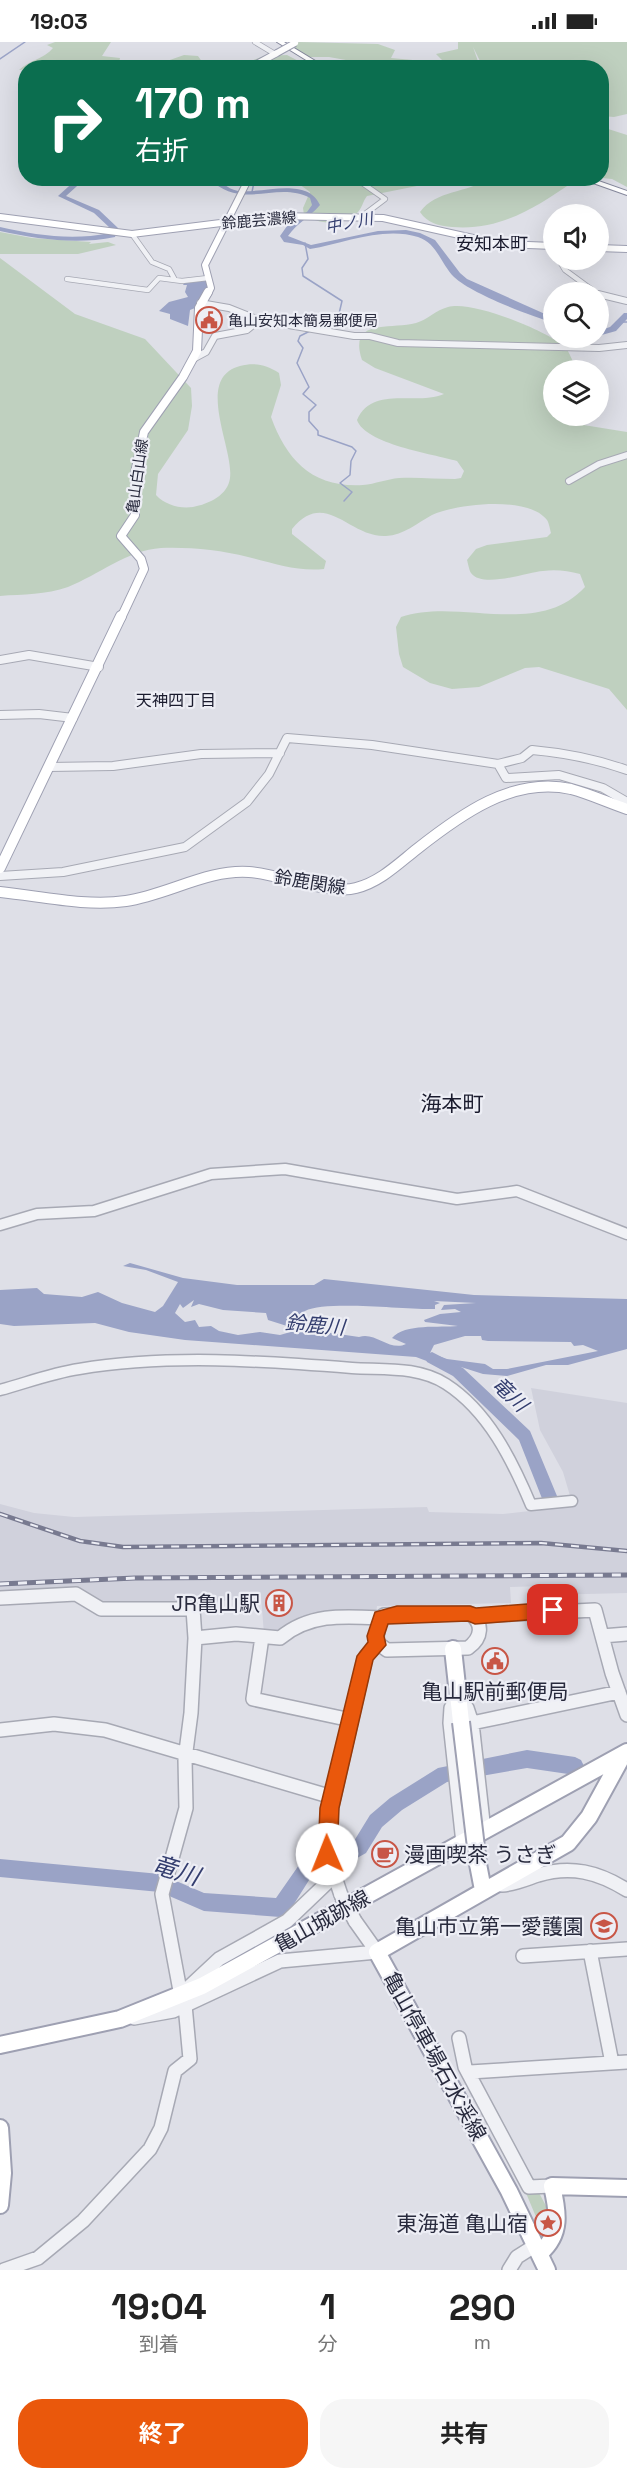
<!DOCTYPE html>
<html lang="ja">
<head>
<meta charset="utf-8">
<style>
	body { margin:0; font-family:"Space Grotesk","Noto Sans JP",sans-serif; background:#f6f6f6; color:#222; height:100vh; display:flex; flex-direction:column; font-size:22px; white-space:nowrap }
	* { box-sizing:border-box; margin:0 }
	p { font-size:20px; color:#767676 }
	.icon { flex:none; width:33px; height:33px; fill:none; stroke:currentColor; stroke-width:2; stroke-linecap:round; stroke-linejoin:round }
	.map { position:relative; height:2228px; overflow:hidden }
	.drawer { display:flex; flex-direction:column; background:#fff; flex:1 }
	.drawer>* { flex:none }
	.banner { position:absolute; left:18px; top:18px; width:591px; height:126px; border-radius:24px; box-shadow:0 6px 24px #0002; background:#0b6e4f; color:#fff; overflow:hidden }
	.buttons { position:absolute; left:543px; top:162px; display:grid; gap:12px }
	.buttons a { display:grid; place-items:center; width:66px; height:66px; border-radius:50%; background:#fff; box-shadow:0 6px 24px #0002; font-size:30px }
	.pin { position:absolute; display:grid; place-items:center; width:51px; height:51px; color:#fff; margin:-26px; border-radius:12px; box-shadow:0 3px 9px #0006 }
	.me { position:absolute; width:66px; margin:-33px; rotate:359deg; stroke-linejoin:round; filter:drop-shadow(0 0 4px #0008) }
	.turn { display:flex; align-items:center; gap:21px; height:126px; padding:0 18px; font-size:27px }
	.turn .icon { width:78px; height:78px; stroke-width:2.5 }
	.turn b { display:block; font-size:42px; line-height:51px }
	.eta { display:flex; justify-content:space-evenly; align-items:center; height:102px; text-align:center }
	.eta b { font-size:36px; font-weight:700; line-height:42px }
	.primary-button { display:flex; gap:12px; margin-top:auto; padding:12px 18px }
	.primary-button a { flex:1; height:69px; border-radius:24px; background:#ea580c; color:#fff; font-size:24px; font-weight:700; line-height:69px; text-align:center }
	.primary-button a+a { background:#f6f6f6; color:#222 }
	.status { display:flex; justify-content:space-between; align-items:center; height:42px; padding:0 30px; background:#fff; direction:ltr }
	.status svg { height:16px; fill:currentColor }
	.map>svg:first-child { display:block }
</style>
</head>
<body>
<div class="status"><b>19:03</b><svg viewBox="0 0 49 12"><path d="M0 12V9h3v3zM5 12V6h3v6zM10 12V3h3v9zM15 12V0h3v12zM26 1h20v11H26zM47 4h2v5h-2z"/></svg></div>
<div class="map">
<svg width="627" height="2228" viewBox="0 0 627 2228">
	<rect width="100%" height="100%" fill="#dedfe7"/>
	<path fill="#d0d1dc" d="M531 1346 627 1361V1551L547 1553 546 1544 510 1545 511 1561 377 1564 376 1571 278 1592H264L261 1555 195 1562 102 1564 80 1549 0 1552V1462L34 1471 74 1475 427 1465 429 1470 503 1472 573 1464 563 1430 540 1388Z"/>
	<path fill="#bfd0bf" d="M55 0H111L102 14 120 16 119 21 112 25H86L89 20 19 28C29 18 44 17 53 6L47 3Z
		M299 0 378 2 395 8 391 16 424 19 431 25H385L329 15H309L291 5Z
		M458 0H627V72L614 75 602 74V26L483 25 473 5 480 25H449L436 12 458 7Z
		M184 13 198 14 205 24 150 25Z
		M287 13 310 25 233 26 264 14Z
		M602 85 627 93V145L612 137 602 136Z
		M292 137H452L367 154C363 159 362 166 358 170 345 184 319 183 304 173L303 166 310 150Z
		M488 137 562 136 573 140C535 166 500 189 452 185 439 184 427 181 420 170 436 148 467 151 488 137Z
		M0 190 32 196 91 200 89 202 108 200 116 203 78 212H0Z
		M0 216 75 272 145 297 191 346 192 364 188 388 158 432 156 453C165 463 180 467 193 465 209 462 228 453 230 436 234 406 194 336 240 324 255 320 267 323 279 331L281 343 271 375C287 419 313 446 363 443 375 442 387 437 399 436 418 435 436 437 455 437L461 436 464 429 457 419C433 412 365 402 357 378 372 343 417 364 444 352L375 326 362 318C348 276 389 288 416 281 427 278 436 268 448 265 473 258 546 289 564 304 570 310 573 321 577 328H554V374H565L564 375 571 381 627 390V668L609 647 539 625 525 626 479 645 452 647 430 641 403 625 399 612 396 585 401 575C459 555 537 597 585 545L580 532C568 529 556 527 543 529 527 530 483 547 471 531 469 528 468 521 467 518L476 507 487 503 547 495 551 491C550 487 549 481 547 478 528 453 456 462 432 473 417 481 404 493 386 494 349 496 326 446 292 487V492L326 519 324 527C298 530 273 521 248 515 220 508 190 505 161 506 128 508 98 533 68 545 46 553 23 552 0 554Z
		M538 2149 552 2175 544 2194 526 2151Z"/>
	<path fill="#9aa3c6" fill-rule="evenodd" d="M207 238 208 246 195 266 190 268 188 284 170 277V272L159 269 169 260 188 255 185 250 187 243H183L185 240Z
		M130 1221 183 1236 237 1243H314L324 1237 474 1253 627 1257V1307L568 1323H546L507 1334 483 1332 461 1325 440 1324 416 1315 185 1298 129 1290 95 1281 14 1284 0 1282V1248L37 1246 44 1252 82 1255 98 1250 122 1261 155 1270 163 1264 178 1240 146 1228 123 1224ZM194 1258 191 1265 199 1262 223 1268 266 1271 268 1278 287 1284C295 1280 298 1272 305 1269 327 1258 406 1268 435 1267V1263L440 1261 434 1259 476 1261 444 1263 441 1268 455 1267 461 1270 440 1272 424 1278 425 1280 458 1284C440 1286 405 1281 392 1296L406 1302C390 1310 375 1289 359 1295L318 1289H294L280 1293 260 1290 238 1293 219 1289 211 1284 199 1285 195 1278 185 1280 175 1271 180 1262 183 1266ZM465 1294H481L482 1298 488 1299 571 1300 574 1304 583 1303 598 1309 507 1327H493L485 1322 447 1317 430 1311 434 1303Z"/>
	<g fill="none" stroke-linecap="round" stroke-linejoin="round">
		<path stroke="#9aa3c6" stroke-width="1.5" d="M0 17 25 0
			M252 150 254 140 263 136
			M305 201 308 217 302 226 303 234 342 259 338 276 317 286
			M621 280H627
			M312 288 300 294 298 299 303 306 297 321 309 345 303 352 316 363 309 370V379L318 389V393L352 405 356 409 351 419 350 433 340 441 352 450 344 459"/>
		<path fill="#9aa3c6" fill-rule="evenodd" d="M78 136H86L66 154 99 168 118 186 115 195C76 203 38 197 0 189V185C36 193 72 199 109 191L110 186 94 171 58 154Z
			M209 136C220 136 226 147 238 149 262 152 307 134 320 163 309 176 298 180 288 194L311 203 378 189 406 188 420 191 435 198 460 231 467 237 554 276V281C529 273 472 252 454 235 441 222 437 201 418 195 384 184 344 201 310 207L303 203 284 200 280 194 292 177 307 170 312 163 310 156C276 138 241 170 209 136Z
			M624 271H627V277L616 289 598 294V289L610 285Z
			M432 1310 463 1326 530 1389 557 1454 555 1459 549 1461 543 1459 519 1398 453 1334 427 1320 425 1316 427 1312Z
			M527 1708 575 1715 581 1718 584 1724 581 1730 575 1733 527 1726 447 1740 402 1768 382 1785 366 1811 343 1824 337 1821 334 1815 337 1809 354 1799 370 1773 390 1756 438 1726Z
			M317 1810 323 1813 326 1819 323 1825 311 1835 287 1873 280 1875 204 1869 160 1850 0 1835V1817L160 1832 204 1851 276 1856 299 1823Z"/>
		<defs>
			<path id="minor-far4" d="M255 0 275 12
				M282 136H292
				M355 136 385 157 361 175
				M132 192 152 220 169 227 175 238
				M559 218 565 228 595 250
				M67 237 148 248 159 236 182 239 208 236"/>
			<path id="minor-far3" d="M598 252 627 259
				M200 261 229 266 259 278 354 294H370L398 301 599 306 627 303
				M193 317 206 310 215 294 247 288 259 278
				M569 439 599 422 627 413"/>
			<path id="minor-far2" d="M0 618 29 613 99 625
				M0 673 39 672 73 676
				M498 722 506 736 559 733 603 746 627 760
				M49 725 113 724 201 712 280 711
				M0 834 63 830 185 805 247 760 269 732 287 696 372 703 498 722 522 716 532 708C565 711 596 717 627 728"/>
			<path id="minor-far1" d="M0 1183 37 1172 94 1169 211 1132 285 1127 457 1157 517 1149 627 1192
				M0 1348C26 1341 52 1331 79 1327 169 1312 262 1319 352 1326 383 1328 418 1324 446 1342 488 1369 512 1418 531 1463L572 1459"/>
			<path id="minor" d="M0 1556 76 1552 101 1567H193L195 1596 191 1671 185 1717 186 1766 162 1852 181 1954
				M469 1571C484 1581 482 1596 468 1606L387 1608 376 1600 380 1579 384 1573Z
				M475 1574 595 1568 612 1631 627 1673
				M602 1594 627 1592
				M262 1595 253 1657 351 1678
				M195 1596 236 1592 280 1596C310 1571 344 1574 381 1576
				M472 1681 619 1650
				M0 1688 54 1682 105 1688 332 1755
				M463 1801 450 1681 451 1666 458 1655 467 1666 472 1681 484 1789
				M502 1843C515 1842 526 1837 538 1833 571 1823 598 1830 627 1848
				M341 1853 329 1817 328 1781 366 1614 377 1603
				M355 1879 377 1910
				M590 1909 612 2021
				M523 1914 627 1907
				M189 1945 219 1917 287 1879 332 1836
				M134 1976 173 1969 280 1919 377 1910
				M459 1996 465 2025 529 2145 552 2144
				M470 2030 627 2020
				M4 2228 38 2216 83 2179 150 2107 161 2086 175 2029 190 2017 185 1963
				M509 2228 517 2215 536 2203"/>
			<path id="major-far3" d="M249 26 277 11
				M0 175 132 192 277 174 383 176 500 202 554 204
				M598 206 627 207
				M208 252 211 246 205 223 249 136"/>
			<path id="major-far2" d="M121 576 144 527 141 517 121 494 135 473V431L144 390 183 335 197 309 199 266 208 250"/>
			<path id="major-far1" d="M0 826 121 574
				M0 850C40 854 86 865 126 859 167 853 208 827 249 830 279 832 330 853 356 846 380 840 398 822 417 807 460 773 513 734 571 747 590 752 609 761 627 767"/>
			<path id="major" d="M453 1607 461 1680
				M478 1822 483 1848
				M0 2003 120 1977 202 1944 627 1710
				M0 2086 3 2131 0 2163
				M540 2211C562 2192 558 2170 552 2144L627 2146
				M547 2228 509 2149 377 1910 568 1801 589 1775 623 1713"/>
			<path id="highway" d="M277 0H284L327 26H319Z
				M579 136H590L627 149V153Z"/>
		</defs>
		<use href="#minor-far4" stroke="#a7a9b4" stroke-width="6"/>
		<use href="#minor-far3" stroke="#a7a9b4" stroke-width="8"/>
		<use href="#minor-far2" stroke="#a7a9b4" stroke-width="10"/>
		<use href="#minor-far1" stroke="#a7a9b4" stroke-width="13"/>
		<use href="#minor" stroke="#a7a9b4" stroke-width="16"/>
		<use href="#major-far3" stroke="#9ea0b2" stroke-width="8"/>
		<use href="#major-far2" stroke="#9ea0b2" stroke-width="10"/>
		<use href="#major-far1" stroke="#9ea0b2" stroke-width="12"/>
		<use href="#major" stroke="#9ea0b2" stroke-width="20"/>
		<use href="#highway" stroke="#86899d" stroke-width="2"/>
		<use href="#minor-far4" stroke="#f0f1f5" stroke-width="4.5"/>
		<use href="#minor-far3" stroke="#f0f1f5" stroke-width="6"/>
		<use href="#minor-far2" stroke="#f0f1f5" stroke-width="8"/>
		<use href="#minor-far1" stroke="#f0f1f5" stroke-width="10"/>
		<use href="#minor" stroke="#f0f1f5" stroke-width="13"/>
		<use href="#major-far3" stroke="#fff" stroke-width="6"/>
		<use href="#major-far2" stroke="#fff" stroke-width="8"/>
		<use href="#major-far1" stroke="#fff" stroke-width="10"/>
		<use href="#major" stroke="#fff" stroke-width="16"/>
		<use href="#highway" fill="#fff" fill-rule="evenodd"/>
		<defs>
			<path id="rail-far1" d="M0 1472 80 1499 123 1505 541 1501 627 1509"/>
			<path id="rail" d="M0 1542 135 1536 627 1533"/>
		</defs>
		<use href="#rail-far1" stroke="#787a90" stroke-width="4.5"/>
		<use href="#rail" stroke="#787a90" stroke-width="5"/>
		<use href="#rail-far1" stroke="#edeef5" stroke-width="2" stroke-dasharray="8" stroke-linecap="butt"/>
		<use href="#rail" stroke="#edeef5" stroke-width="3" stroke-dasharray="9" stroke-linecap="butt"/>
		<defs>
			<path id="minor-bridge" d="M341 1853 355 1879"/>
			<path id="major-bridge-far1" d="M277 11 295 1"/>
			<path id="major-bridge" d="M461 1680 478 1822"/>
		</defs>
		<use href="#minor-bridge" stroke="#a7a9b4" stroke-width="16" stroke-linecap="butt"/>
		<use href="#major-bridge-far1" stroke="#9ea0b2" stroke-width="8" stroke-linecap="butt"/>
		<use href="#major-bridge" stroke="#9ea0b2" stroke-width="20" stroke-linecap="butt"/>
		<use href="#minor-bridge" stroke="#f0f1f5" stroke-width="13"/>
		<use href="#major-bridge-far1" stroke="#fff" stroke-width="6"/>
		<use href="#major-bridge" stroke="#fff" stroke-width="16"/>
	</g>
	<path fill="#ea580c" stroke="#983908" stroke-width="1.5" d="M553 1560 559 1563 562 1568 559 1574 553 1576 475 1582 468 1579 388 1582 384 1594 386 1603 373 1618 339 1766 337 1812 334 1819 327 1821 321 1819 318 1812 320 1766 357 1614 368 1600 367 1594 375 1570 397 1564H470L476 1566Z"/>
	<defs>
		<symbol id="civic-ring" viewBox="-11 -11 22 22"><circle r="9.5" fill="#edeef5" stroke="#c85646" stroke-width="1.5"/><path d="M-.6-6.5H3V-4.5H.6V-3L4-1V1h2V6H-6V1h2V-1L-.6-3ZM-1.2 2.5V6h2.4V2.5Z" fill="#c85646"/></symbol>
		<symbol id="building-ring" viewBox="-11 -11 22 22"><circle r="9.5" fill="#edeef5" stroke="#c85646" stroke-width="1.5"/><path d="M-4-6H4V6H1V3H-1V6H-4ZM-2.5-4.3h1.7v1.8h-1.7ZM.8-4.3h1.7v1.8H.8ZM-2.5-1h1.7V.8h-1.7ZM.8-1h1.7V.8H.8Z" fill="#c85646"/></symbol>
		<symbol id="cafe-ring" viewBox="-11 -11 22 22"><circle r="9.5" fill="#edeef5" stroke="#c85646" stroke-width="1.5"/><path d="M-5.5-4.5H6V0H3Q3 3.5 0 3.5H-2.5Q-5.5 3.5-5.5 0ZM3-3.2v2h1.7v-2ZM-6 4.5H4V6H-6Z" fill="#c85646"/></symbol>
		<symbol id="school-ring" viewBox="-11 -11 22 22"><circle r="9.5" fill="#edeef5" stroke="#c85646" stroke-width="1.5"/><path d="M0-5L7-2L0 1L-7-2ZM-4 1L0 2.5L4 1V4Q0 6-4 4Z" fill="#c85646"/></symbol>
		<symbol id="sight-ring" viewBox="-11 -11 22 22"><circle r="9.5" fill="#edeef5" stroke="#c85646" stroke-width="1.5"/><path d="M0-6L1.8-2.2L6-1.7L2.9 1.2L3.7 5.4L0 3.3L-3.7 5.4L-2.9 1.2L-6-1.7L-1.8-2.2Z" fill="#c85646"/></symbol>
	</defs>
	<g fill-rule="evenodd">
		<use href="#civic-ring" x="194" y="263" width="30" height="30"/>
		<use href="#building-ring" x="264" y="1546" width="30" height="30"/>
		<use href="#civic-ring" x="480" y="1604" width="30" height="30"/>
		<use href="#cafe-ring" x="370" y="1797" width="30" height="30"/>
		<use href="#school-ring" x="589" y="1869" width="30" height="30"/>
		<use href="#sight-ring" x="533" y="2166" width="30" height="30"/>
	</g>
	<g text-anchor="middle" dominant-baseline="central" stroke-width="4.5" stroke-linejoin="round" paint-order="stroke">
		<g font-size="15" fill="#282a3d" stroke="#edeef5">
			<text transform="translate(259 178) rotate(-5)">鈴鹿芸濃線</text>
			<text transform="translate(137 434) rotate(-82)">亀山白山線</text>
		</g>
		<g font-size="15" fill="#282a3d" stroke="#edeef5" text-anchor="start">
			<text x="228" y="278">亀山安知本簡易郵便局</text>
		</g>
		<g font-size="16" font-style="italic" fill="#343e6f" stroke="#edeef5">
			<text transform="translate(349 181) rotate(-11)">中ノ川</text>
		</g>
		<g font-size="16" fill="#1a1b2e" stroke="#edeef5">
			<text x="176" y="658">天神四丁目</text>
		</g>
		<g font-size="18" fill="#1a1b2e" stroke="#edeef5">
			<text x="492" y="201">安知本町</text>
		</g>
		<g font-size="18" fill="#282a3d" stroke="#edeef5">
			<text transform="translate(310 840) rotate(9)">鈴鹿関線</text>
		</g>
		<g font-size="20" font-style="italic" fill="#343e6f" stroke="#edeef5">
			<text transform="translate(315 1283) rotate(5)">鈴鹿川</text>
			<text transform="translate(510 1352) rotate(44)">竜川</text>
		</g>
		<g font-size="21" fill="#1a1b2e" stroke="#edeef5">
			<text x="452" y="1061">海本町</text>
		</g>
		<g font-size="21" fill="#282a3d" stroke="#edeef5" text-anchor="end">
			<text x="260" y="1561">JR亀山駅</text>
			<text x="495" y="1649" text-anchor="middle">亀山駅前郵便局</text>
			<text x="404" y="1812" text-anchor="start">漫画喫茶 うさぎ</text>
			<text x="584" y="1884">亀山市立第一愛護園</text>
			<text x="528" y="2181">東海道 亀山宿</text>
		</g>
		<g font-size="21" fill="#282a3d" stroke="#edeef5">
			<text transform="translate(322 1879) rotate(-29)">亀山城跡線</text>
			<text transform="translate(435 2014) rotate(61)">亀山停車場石水渓線</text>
		</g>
		<g font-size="24" font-style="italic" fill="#343e6f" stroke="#edeef5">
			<text transform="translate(176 1828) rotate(17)">竜川</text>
		</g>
	</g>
</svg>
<div class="buttons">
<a><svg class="icon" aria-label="sound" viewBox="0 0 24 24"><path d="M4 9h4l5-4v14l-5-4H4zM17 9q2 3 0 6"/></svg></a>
<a><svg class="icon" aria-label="search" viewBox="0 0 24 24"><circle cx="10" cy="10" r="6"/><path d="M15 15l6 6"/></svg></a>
<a><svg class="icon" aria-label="layers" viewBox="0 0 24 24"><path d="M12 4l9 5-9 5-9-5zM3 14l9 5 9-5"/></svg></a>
</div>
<div class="pin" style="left:553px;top:1568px;background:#d93025"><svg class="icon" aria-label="arrive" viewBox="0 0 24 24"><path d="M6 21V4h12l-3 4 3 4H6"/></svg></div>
<svg class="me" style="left:327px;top:1812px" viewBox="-20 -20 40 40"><circle r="19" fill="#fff"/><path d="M0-13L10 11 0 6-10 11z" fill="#ea580c"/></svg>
<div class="banner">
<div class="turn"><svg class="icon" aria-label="right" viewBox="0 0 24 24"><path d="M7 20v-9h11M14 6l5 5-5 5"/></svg><div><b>170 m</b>右折</div></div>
</div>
</div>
<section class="drawer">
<div class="eta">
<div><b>19:04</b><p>到着</p></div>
<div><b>1</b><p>分</p></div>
<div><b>290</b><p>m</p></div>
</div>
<div class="primary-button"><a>終了</a><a>共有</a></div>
</section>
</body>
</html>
